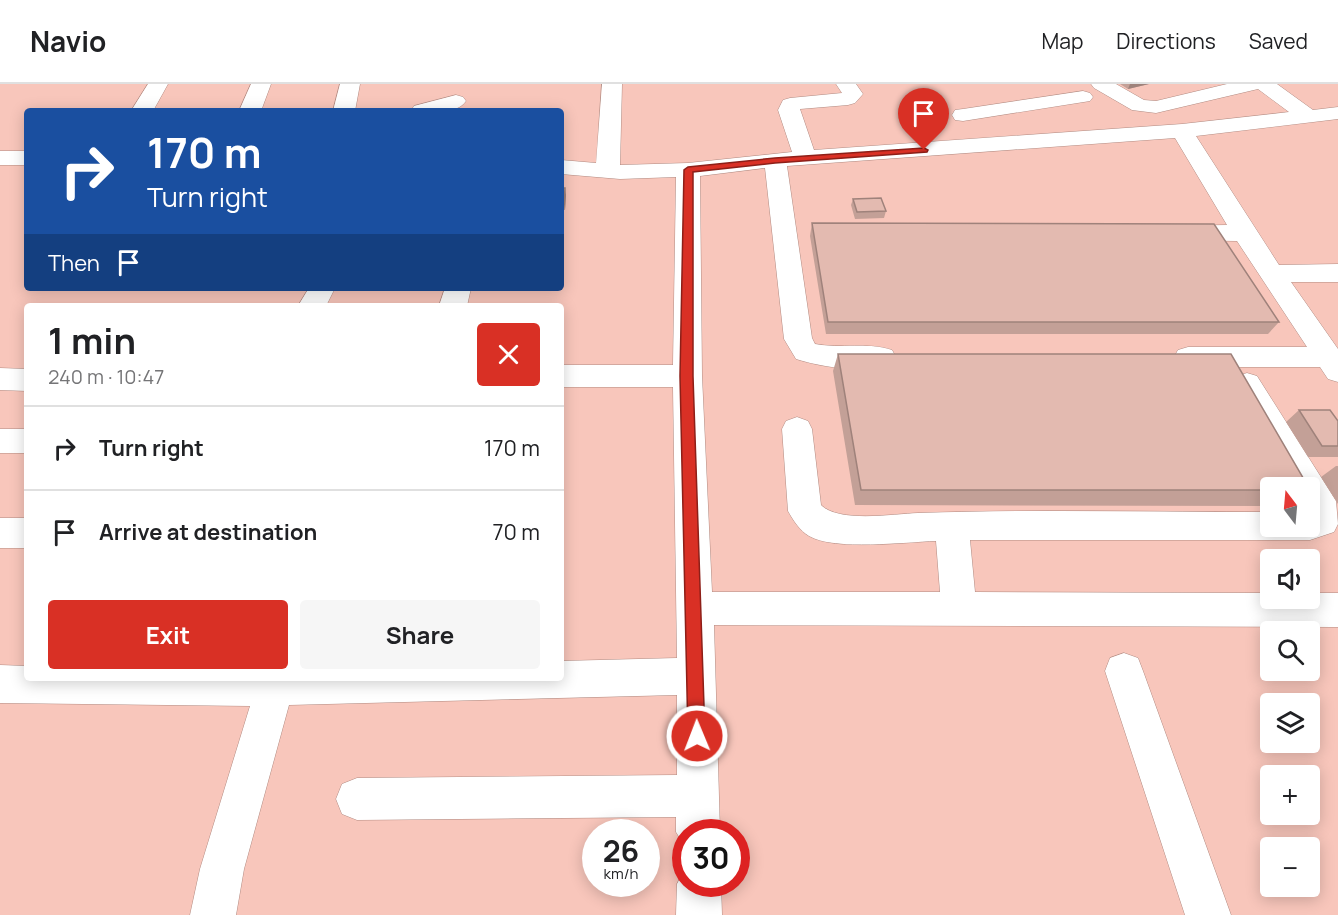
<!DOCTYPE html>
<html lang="en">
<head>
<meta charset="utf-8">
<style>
	body { margin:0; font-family:Manrope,sans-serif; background:#f6f6f6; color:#202124; height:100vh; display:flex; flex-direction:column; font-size:22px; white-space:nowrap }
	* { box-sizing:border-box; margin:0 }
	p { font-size:20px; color:#757577 }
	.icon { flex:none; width:33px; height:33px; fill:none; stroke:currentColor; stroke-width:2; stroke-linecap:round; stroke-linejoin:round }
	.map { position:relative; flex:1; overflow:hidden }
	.sheet { position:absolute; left:24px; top:219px; width:540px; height:378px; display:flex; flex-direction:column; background:#fff; border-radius:6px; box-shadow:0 3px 15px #0003 }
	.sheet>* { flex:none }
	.guide { position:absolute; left:24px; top:24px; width:540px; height:183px; border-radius:6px; box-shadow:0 3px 15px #0003; background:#1a4fa0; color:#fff; overflow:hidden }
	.needle { width:39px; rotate:344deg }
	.controls { position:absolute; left:1260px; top:393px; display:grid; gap:12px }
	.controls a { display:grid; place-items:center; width:60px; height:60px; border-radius:6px; background:#fff; box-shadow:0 3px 15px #0003; font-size:30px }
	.speed { position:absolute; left:582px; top:735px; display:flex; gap:12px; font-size:30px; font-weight:700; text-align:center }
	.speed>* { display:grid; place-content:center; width:78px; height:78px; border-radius:50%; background:#fff; box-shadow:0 3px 15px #0003; line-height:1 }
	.speed small { font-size:15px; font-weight:400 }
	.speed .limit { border:9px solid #d22; background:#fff; color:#111 }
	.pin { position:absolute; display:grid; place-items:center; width:51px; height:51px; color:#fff; margin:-62px -26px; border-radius:50% 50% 50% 0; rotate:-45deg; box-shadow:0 0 6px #0007 }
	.pin .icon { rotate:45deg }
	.me { position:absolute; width:66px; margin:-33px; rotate:359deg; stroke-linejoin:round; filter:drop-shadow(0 0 4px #0008) }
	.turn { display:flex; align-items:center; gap:21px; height:126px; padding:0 24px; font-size:27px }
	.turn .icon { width:78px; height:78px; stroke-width:2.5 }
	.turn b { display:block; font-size:42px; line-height:51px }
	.then { display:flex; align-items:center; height:57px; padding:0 24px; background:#0003; gap:12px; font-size:22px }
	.round { display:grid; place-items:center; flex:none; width:63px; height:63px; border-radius:6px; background:#f6f6f6 }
	.summary { display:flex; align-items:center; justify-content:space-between; height:102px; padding:0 24px }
	h1 { font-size:36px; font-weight:700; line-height:45px }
	.cta { display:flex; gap:12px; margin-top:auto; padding:12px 24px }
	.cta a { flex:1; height:69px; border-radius:6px; background:#d93025; color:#fff; font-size:24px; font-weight:700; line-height:69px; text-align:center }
	.cta a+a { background:#f6f6f6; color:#202124 }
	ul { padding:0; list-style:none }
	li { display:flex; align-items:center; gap:18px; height:84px; padding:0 24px; border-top:2px solid #e0e0e0 }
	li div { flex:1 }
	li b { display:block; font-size:22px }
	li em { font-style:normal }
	header { display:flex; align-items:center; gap:36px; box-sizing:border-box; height:84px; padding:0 30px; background:#fff; border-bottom:2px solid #e0e0e0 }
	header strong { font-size:28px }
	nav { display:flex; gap:33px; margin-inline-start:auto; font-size:21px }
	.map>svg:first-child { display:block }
</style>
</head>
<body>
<header>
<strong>Navio</strong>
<nav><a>Map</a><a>Directions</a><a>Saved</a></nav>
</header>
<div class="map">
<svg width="1338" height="831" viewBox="0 0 1338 831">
	<rect width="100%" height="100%" fill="#f9d8d0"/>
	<path fill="#f8c6bb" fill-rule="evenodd" d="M0 0H1338V831H0ZM27 27H561V204H27ZM27 222H561V594H27ZM1270 404H1310V442H1270ZM1270 476H1310V514H1270ZM1270 548H1310V586H1270ZM1270 620H1310V658H1270ZM1270 692H1310V730H1270ZM596 748H646V800H596ZM686 748H736V800H686ZM1270 764H1310V802H1270Z"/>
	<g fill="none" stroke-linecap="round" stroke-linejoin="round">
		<defs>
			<path id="minor" d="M148 0H168L153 27H131Z
				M251 0H271L261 27H239Z
				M340 0H360L355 27H333Z
				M602 0H622L620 81 688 79 792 68 778 26 783 16 790 14 842 9 836 0H856L863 10 855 19 848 21 800 25 814 66 1182 40 1289 28 1258 5 1156 29 1132 26 1094 4 1091 0H1116L1144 16 1156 17 1227 0H1277L1313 26 1338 23V35L1196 52 1279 181 1338 180V198H1291L1338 265V298L1328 295 1320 283H1188L1178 280 1174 273 1178 266 1188 263H1307L1237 157 1174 156 1165 154 1162 148 1165 142 1227 141 1175 54 787 82 812 254 815 260C841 265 868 258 892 266L896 273 892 280C863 289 825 284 796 275L784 255 765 84 700 92 702 292 712 508H940L936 457C905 458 835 467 809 452 800 447 793 436 788 427L782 345 786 337 797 333 808 337 812 345 821 421C839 439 893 430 918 429 1035 425 1153 428 1270 428V442H1310V404H1293L1232 300 1237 292 1247 289 1257 292 1336 417 1338 440 1334 448 1310 456H970L975 508 1270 509V514H1310V509H1338V543L714 541 720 748H686V764L676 748V733L357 736 342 730 336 715 342 700 357 694 677 691V611L289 621 244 785 236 831H190L200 785 250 622 0 619V581L27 582V594H561V577L677 574 673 303H561V281H673L676 93 620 95 561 90V76L596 79Z
				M1083 7 1090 9 1093 13 1090 17 963 37 955 36 952 31 955 26 963 25Z
				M456 11 463 13 466 17C456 32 427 27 411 27L414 22Z
				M0 67H27V81H0Z
				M309 204H335L326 222H298Z
				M445 204H471L467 222H439Z
				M0 284 27 285V307L0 306Z
				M0 345H27V369H0Z
				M0 434H27V464H0Z
				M1124 569 1138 574 1143 587 1231 831H1185L1105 587 1110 574Z
				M686 783V800H721L722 831H676L677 800Z"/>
		</defs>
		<use href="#minor" stroke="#b18b82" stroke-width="1"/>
		<use href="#minor" fill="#fff" fill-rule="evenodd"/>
	</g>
	<path fill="#c3a097" d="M1120 0H1149L1128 5Z
		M561 104 566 111 565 126H561Z
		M853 115 886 127 884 134 855 135 851 121Z
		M812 139 1279 238 1268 250H826L810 152Z
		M838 270 1270 404V422L855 421 833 287Z
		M1299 326 1338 362V373H1308L1286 338Z
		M1336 382H1338V420L1321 393Z"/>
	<path fill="#9f827b" d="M1130 0H1149L1128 5Z
		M565 104 566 111 565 126 564 120Z"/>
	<path fill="#e3bab0" stroke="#9f827b" stroke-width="1.5" d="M561 104H565L564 120H561Z
		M881 114 886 127 857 128 853 115Z
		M812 139 1214 140 1279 238H828Z
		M838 270H1231L1309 404H1270V406H861Z
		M1299 326H1330L1338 337V362H1322Z"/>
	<path fill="#d93025" stroke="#8d1f18" stroke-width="1.5" d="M924 64 928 66 927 68 775 79 693 88V292L705 652 702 658 697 660 691 658 688 652 680 292 684 86 688 83 775 74Z"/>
</svg>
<div class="controls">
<a><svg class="needle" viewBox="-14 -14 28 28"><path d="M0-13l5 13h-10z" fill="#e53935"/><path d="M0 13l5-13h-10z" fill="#757577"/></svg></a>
<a><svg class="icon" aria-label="sound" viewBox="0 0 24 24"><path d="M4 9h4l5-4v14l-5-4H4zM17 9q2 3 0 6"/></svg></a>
<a><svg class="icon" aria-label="search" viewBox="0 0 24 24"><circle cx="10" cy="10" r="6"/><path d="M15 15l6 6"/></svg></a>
<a><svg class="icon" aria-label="layers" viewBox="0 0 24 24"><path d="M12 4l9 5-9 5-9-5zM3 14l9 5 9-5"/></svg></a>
<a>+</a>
<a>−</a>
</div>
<div class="speed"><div>26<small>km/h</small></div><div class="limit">30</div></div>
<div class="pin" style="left:924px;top:66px;background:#d93025"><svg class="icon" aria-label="arrive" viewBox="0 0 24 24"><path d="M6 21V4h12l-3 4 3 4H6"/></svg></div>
<svg class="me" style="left:697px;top:652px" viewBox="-20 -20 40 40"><circle r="17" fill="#d93025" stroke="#fff" stroke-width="3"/><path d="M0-11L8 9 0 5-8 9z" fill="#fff"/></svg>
<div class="guide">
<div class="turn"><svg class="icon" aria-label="right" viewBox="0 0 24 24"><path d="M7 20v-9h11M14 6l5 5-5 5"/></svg><div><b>170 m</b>Turn right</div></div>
<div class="then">Then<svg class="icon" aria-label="arrive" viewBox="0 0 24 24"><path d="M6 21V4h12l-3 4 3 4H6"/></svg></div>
</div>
<section class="sheet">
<div class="summary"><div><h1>1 min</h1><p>240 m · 10:47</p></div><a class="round" style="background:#d93025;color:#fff"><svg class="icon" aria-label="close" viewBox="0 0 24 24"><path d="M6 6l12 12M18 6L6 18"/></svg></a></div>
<ul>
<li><svg class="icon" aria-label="right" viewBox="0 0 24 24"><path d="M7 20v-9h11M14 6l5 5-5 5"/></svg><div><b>Turn right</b></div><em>170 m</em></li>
<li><svg class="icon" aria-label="arrive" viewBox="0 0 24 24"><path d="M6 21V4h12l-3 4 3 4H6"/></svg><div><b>Arrive at destination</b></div><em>70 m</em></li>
</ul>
<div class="cta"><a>Exit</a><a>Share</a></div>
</section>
</div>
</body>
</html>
